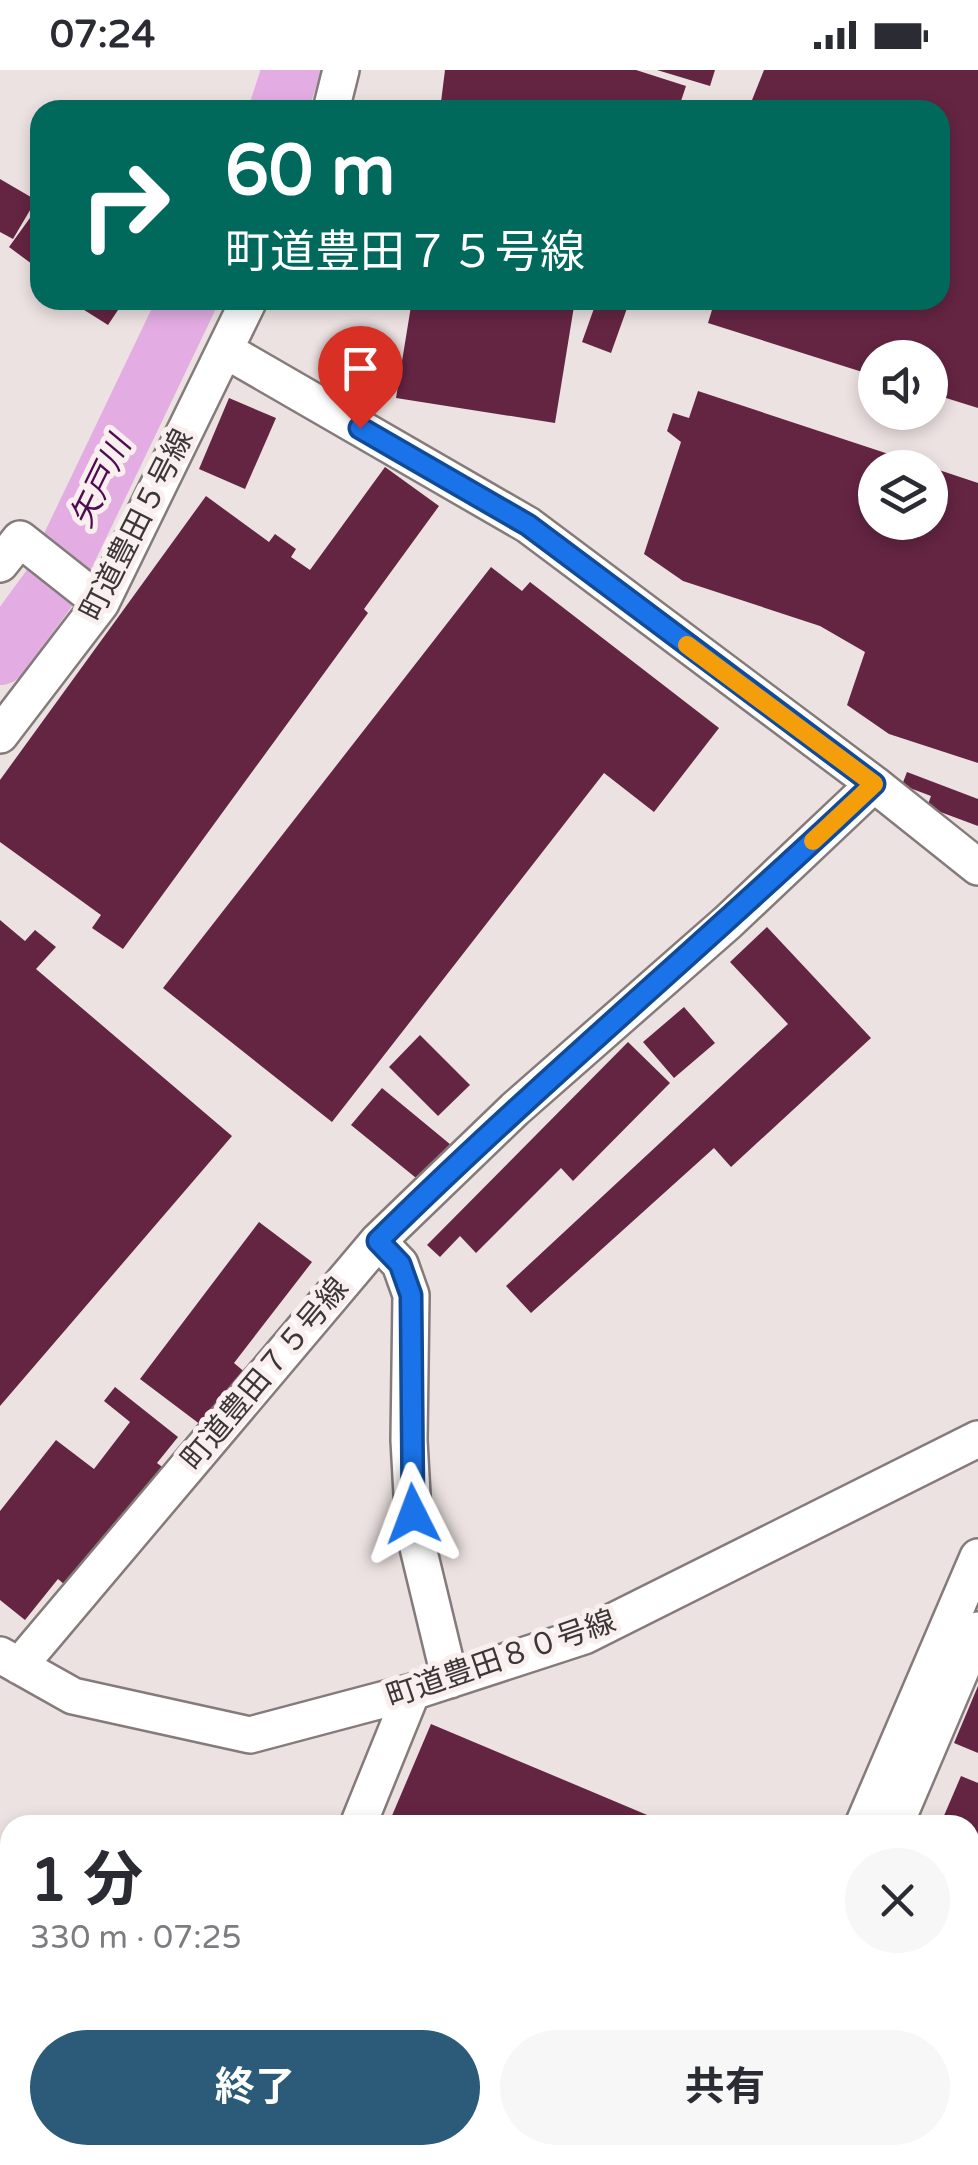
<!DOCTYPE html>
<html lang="ja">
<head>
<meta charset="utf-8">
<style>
	body { margin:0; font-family:"Varela Round","Noto Sans JP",sans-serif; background:#f7f7f7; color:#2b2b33; height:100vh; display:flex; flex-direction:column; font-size:38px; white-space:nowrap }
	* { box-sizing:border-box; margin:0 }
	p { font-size:32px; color:#7c7c81 }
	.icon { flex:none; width:55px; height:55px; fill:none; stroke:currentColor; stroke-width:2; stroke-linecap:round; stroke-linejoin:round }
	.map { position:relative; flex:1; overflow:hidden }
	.drawer { position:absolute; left:0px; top:1745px; width:980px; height:350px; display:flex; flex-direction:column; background:#fff; border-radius:30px 30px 0 0; box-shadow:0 5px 15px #0003 }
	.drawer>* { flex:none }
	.banner { position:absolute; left:30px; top:30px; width:920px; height:210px; border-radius:30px; box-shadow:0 5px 15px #0003; background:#00695c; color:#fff; overflow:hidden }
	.buttons { position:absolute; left:858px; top:270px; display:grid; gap:20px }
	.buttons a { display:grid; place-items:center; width:90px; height:90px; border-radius:50%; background:#fff; box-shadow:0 5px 15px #0003; font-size:50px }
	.pin { position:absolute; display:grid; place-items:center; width:85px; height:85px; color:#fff; margin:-102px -42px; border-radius:50% 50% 50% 0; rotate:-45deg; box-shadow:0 0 10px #0007 }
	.pin .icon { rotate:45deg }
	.me { position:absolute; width:110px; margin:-55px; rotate:357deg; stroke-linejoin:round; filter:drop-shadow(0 0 8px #0008) }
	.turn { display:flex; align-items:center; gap:35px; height:210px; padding:0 30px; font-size:45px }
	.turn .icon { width:130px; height:130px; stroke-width:2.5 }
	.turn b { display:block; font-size:70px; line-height:85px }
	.round { display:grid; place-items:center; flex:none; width:105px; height:105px; border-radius:52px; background:#f7f7f7 }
	.headline { display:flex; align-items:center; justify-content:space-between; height:170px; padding:0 30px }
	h1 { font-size:60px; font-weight:700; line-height:75px }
	.primary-button { display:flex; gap:20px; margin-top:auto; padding:20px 30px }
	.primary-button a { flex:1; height:115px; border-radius:60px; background:#2b5b79; color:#fff; font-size:40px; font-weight:700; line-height:115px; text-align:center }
	.primary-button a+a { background:#f7f7f7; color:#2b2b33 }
	.status { display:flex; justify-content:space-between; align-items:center; height:70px; padding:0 50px; background:#fff; direction:ltr }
	.status svg { height:28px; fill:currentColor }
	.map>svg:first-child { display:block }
</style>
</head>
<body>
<div class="status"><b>07:24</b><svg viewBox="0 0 49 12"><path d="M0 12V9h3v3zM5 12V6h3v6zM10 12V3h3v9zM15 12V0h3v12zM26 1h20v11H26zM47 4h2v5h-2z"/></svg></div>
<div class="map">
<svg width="978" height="2095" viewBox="0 0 978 2095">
	<rect width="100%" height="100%" fill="#ece2e1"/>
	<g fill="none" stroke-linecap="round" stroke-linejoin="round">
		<path stroke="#e3ade4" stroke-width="58" d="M278 40 291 0
			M0 586 51 516 188 230"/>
	</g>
	<path fill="#642542" d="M445 0H636L686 16 678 40H440Z
		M657 0H715L710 16Z
		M764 0H978V338L930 323V288H875V306L708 253 715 230H940V40H748Z
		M0 109 36 130 13 169 0 162Z
		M40 134V191L36 197 9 177Z
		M86 230H115L122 234 108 255 81 238Z
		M319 230H350L347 239Z
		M412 230H575L555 353 396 328Z
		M597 230H630L611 283 582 272Z
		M698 321 928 397 875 398V452H930V397L978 413V693L889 664 847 635 865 582 820 556 683 511 644 484 681 372 667 361 673 343 689 348Z
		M229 328 276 348 245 419 199 399Z
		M385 397 439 436 364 539 368 543 123 879 92 858 101 845 0 772V710L206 426 269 472 275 464 296 479 291 487 310 500Z
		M491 497 522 521 530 512 719 658 654 742 604 703 332 1052 163 918Z
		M907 702 978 729V756L927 737 931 726 902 715Z
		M0 850 25 871 35 860 56 877 36 899 232 1066 0 1336Z
		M767 857 871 968 731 1097 714 1078 531 1243 506 1216 788 954 730 892Z
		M684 937 715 973 674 1008 643 972Z
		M420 965 470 1015 438 1046 389 997Z
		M628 972 670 1013 573 1111 561 1098 476 1183 460 1166 440 1187 427 1175Z
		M382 1018 451 1075 421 1112 351 1055Z
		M259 1152 312 1192 234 1293 247 1304 205 1358 140 1309Z
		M115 1317 178 1367 157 1393 165 1399 71 1520 58 1509 25 1550 0 1530V1441L56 1370 94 1399 130 1352 104 1331Z
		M978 1616V1683L954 1673Z
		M431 1654 671 1755H388Z
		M961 1706 978 1713V2095H861L837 2085H970V1755H940Z
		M360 2085H708L704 2095H367L357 2091Z"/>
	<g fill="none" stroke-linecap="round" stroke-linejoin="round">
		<defs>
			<path id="street" d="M331 40 341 0
				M225 280 528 455 874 714
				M0 494 20 469 101 533
				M0 665 101 533 249 230
				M378 1171 400 1194 411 1225 409 1370 414 1461 450 1610
				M0 1585 73 1626 250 1665 412 1622 584 1566 978 1369
				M19 1596 378 1171 515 1039 728 852 874 714 978 797
				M358 1755 412 1622
				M863 1755 978 1487
				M895 1755 978 1560
				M219 2095 223 2085
				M717 2095 722 2085
				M752 2095 756 2085"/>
			<path id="highway" d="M0 2084 23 2095"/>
		</defs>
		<use href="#street" stroke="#847b7a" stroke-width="40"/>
		<use href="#highway" stroke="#995c32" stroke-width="60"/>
		<use href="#street" stroke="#fff" stroke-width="35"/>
		<use href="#highway" stroke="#cc7030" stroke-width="55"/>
	</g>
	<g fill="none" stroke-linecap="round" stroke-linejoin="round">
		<defs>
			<path id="route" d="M360 358 528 455 874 714C711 869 538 1013 378 1171L400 1194 411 1225 413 1444"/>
		</defs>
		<use href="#route" stroke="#114b97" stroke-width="25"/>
		<use href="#route" stroke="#1a73e8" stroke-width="18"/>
		<path stroke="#f59e0b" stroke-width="18" d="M687 575 874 714 813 771"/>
	</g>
	<g text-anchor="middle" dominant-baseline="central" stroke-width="10" stroke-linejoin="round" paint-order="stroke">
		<g font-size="30" fill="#3b3736" stroke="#f9efee">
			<text transform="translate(137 455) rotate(-63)">町道豊田５号線</text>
			<text transform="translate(265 1304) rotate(-50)">町道豊田７５号線</text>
			<text transform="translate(501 1589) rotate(-19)">町道豊田８０号線</text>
		</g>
		<g font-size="32" font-style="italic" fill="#4d0c50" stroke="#f9efee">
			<text transform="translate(101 412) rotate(-64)">矢戸川</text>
		</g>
	</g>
</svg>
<div class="buttons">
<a><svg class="icon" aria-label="sound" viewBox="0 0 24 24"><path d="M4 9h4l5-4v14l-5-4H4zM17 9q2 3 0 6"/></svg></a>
<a><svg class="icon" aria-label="layers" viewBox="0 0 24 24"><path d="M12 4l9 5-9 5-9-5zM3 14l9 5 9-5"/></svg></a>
</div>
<div class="pin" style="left:360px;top:358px;background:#d93025"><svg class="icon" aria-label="arrive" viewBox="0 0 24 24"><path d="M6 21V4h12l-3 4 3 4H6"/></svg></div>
<svg class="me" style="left:413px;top:1444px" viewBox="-20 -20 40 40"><path d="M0-17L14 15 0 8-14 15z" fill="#1a73e8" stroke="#fff" stroke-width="4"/></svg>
<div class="banner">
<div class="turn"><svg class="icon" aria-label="right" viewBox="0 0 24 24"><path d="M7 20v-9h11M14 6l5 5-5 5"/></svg><div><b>60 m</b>町道豊田７５号線</div></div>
</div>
<section class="drawer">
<div class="headline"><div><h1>1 分</h1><p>330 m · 07:25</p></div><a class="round"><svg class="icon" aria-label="close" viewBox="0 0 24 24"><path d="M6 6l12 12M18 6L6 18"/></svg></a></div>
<div class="primary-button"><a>終了</a><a>共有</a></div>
</section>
</div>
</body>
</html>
